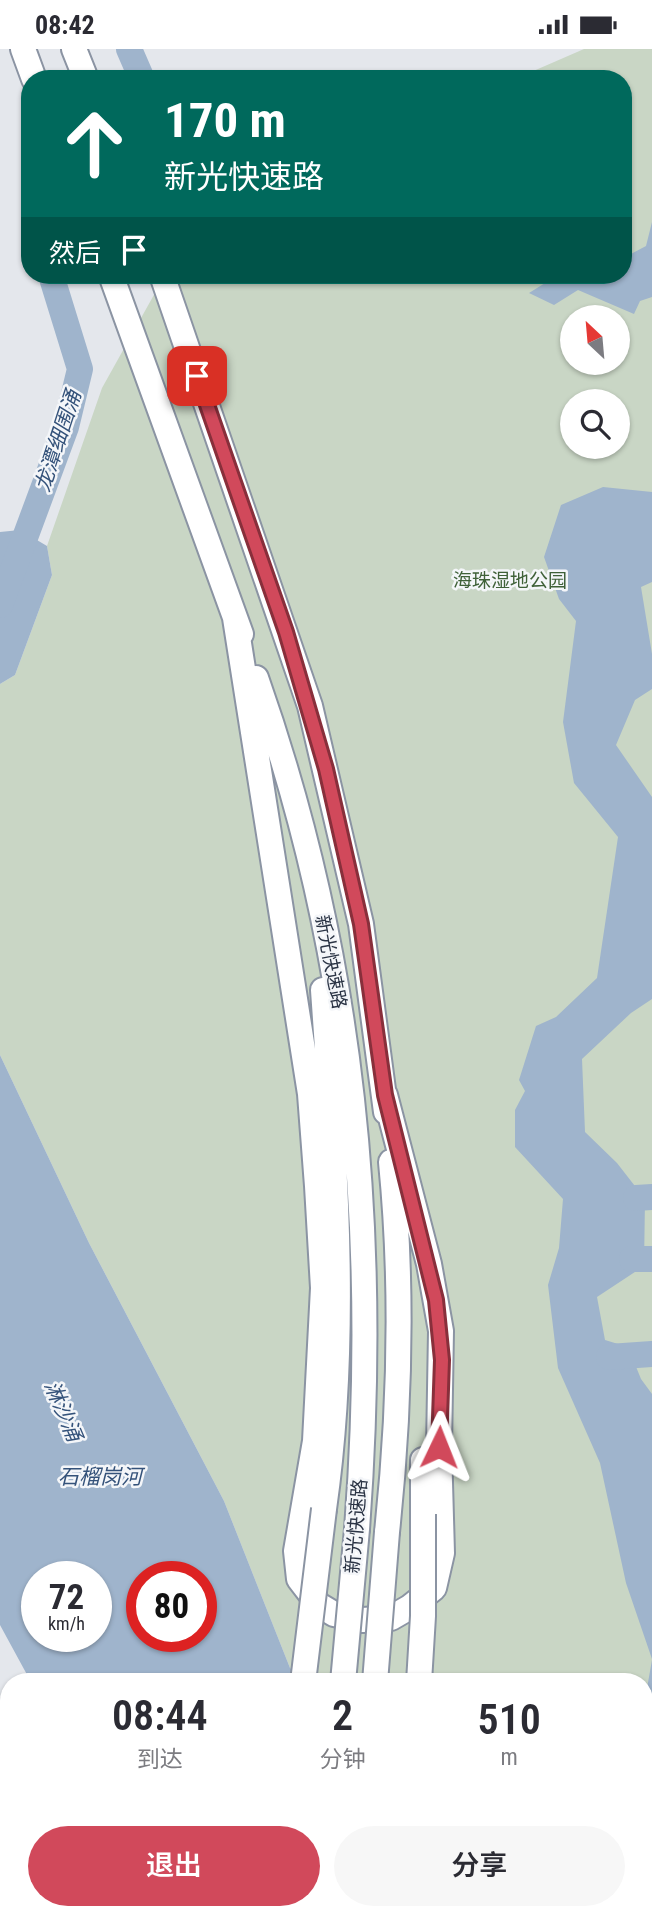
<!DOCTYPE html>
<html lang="zh">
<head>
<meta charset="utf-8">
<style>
	body { margin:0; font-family:"Roboto Condensed","Noto Sans SC",sans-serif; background:#f7f7f7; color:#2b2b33; height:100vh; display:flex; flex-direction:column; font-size:26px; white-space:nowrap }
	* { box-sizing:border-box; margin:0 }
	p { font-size:23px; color:#7c7c81 }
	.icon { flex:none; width:38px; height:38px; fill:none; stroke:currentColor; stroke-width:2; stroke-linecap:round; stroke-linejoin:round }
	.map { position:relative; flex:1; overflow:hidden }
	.panel { position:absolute; left:0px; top:1624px; width:653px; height:247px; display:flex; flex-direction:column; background:#fff; border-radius:28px 28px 0 0; box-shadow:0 2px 5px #0004 }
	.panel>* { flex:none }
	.guide { position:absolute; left:21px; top:21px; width:611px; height:214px; border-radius:28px; box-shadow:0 2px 5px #0004; background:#00695c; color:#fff; overflow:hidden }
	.needle { width:46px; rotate:334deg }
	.buttons { position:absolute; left:560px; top:256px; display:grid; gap:14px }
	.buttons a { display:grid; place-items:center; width:70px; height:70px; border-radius:50%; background:#fff; box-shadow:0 2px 5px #0004; font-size:35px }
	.speed { position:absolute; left:21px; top:1512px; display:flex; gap:14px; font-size:35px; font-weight:700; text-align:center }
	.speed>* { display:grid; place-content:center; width:91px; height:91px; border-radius:50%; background:#fff; box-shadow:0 2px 5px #0004; line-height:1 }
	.speed small { font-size:18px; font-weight:400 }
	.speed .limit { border:10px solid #d22; background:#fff; color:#111 }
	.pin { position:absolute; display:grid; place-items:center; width:60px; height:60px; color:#fff; margin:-30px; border-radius:14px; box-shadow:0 4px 10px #0006 }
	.me { position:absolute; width:77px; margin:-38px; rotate:2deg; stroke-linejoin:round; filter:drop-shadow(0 0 5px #0008) }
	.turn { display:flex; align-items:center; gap:24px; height:147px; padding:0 28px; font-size:32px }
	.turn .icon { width:91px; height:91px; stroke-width:2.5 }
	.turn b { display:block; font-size:49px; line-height:60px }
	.then { display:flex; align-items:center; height:66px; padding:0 28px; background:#0003; gap:14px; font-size:26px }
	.eta { display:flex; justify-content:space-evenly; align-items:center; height:119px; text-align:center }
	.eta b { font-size:42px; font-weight:600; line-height:49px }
	.action { display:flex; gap:14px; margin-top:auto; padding:14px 28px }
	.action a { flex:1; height:80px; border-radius:42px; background:#d1495b; color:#fff; font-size:28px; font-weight:600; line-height:80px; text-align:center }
	.action a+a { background:#f7f7f7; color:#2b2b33 }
	.status { display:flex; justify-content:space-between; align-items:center; height:49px; padding:0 35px; background:#fff; direction:ltr }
	.status svg { height:19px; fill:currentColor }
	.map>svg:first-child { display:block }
</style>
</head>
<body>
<div class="status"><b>08:42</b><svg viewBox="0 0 49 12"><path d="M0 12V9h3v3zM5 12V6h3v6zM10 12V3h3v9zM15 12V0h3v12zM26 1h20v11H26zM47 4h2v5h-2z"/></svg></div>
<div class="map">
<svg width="652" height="1870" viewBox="0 0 652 1870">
	<rect width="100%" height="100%" fill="#e4e7ec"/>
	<path fill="#c9d6c5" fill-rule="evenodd" d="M584 0H652V1823L644 1827V1633H310L290 1619 224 1452 89 1194 0 1006V635L15 626 52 526 47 497 102 339 165 226H623V30H515ZM572 268H618V313H572ZM572 352H618V397H572Z"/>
	<path fill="#9fb4cc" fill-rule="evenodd" d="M652 173V248L640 252 634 265 578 241 554 256 529 244 558 226H623V204L629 206 646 197Z
		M603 438 652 443V533L641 538 652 605V640L635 651 616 696 652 748V950L631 964 582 1010 585 1083 617 1114 645 1150 644 1217 597 1248 605 1291 628 1298 641 1330 652 1345V1610L626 1534 600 1414 558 1319 548 1236 559 1199 563 1150 515 1098V1061L525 1042 519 1031 536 977 556 968 597 929 618 788 574 734 563 673 576 572 559 550 544 508 561 456Z
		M20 481 47 497 52 526 15 626 0 635V483Z
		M0 1006 89 1194 224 1452 290 1619 310 1633H31L0 1576ZM37 1528H96V1587H37ZM142 1528H201V1587H142Z
		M652 1611V1681L644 1656Z
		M652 1835V1870H234L216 1862H644V1836Z
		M45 1862H110L111 1870H45Z"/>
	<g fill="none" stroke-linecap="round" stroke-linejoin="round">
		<path stroke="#9fb4cc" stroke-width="26" d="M129 0 142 30
			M0 556 66 378 80 320 51 226
			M636 1149 652 1148
			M632 1210H652
			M609 1308 652 1305"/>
		<defs>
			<path id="trunk" d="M23 0 34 30
				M74 0 86 30
				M111 226 241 585
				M162 226 310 657 361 875 386 1063
				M235 569 310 1045 317 1137 323 1239 315 1392 296 1502 299 1530 319 1556 334 1565 363 1571 391 1569 410 1558 434 1539 442 1504 439 1398 441 1282 429 1215 385 1046
				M256 629C355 910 379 1185 357 1480
				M323 941C335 1115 349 1287 324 1460
				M423 1465V1411
				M387 1483C400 1361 403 1235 391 1113
				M283 1870V1862
				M324 1870 325 1862
				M356 1870V1862
				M397 1870 398 1862"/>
		</defs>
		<use href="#trunk" stroke="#8b94a3" stroke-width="28"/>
		<use href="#trunk" stroke="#fff" stroke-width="24"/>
		<defs>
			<path id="trunk-bridge" d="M303 1633 324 1460
				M343 1633 357 1480
				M375 1633 387 1483
				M419 1633 423 1567V1465"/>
		</defs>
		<use href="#trunk-bridge" stroke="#8b94a3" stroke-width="28" stroke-linecap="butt"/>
		<use href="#trunk-bridge" stroke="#fff" stroke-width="24"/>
	</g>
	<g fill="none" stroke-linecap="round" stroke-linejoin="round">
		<defs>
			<path id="route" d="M197 327 286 583 326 720 361 875 385 1046 436 1251 442 1311 439 1398"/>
		</defs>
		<use href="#route" stroke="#882f3b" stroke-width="18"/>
		<use href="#route" stroke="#d1495b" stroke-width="12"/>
	</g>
	<g text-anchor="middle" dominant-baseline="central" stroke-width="5" stroke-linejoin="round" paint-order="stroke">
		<g font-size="19" fill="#3f6138" stroke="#f4f6f9">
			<text x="510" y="531">海珠湿地公园</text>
		</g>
		<g font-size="19" fill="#2b3445" stroke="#f4f6f9">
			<text transform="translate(331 913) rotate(79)">新光快速路</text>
			<text transform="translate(356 1477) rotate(-85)">新光快速路</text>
		</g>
		<g font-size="21" font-style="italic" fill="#34527a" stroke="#f4f6f9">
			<text transform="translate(58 392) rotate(-72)">龙潭细围涌</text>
			<text transform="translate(63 1362) rotate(67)">淋沙涌</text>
			<text x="100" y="1428">石榴岗河</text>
		</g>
	</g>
</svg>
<div class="buttons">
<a><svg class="needle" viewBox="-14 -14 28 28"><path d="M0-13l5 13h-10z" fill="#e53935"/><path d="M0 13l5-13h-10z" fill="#7c7c81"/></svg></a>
<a><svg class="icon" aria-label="search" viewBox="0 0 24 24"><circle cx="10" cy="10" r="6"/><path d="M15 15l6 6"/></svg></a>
</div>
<div class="speed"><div>72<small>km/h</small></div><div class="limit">80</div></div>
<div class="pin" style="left:197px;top:327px;background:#d93025"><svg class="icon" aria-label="arrive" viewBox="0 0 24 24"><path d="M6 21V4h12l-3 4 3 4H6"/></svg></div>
<svg class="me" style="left:439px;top:1398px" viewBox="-20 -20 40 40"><path d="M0-17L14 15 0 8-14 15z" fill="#d1495b" stroke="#fff" stroke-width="4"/></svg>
<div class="guide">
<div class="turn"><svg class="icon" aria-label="ahead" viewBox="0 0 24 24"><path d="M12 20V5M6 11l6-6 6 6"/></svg><div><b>170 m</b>新光快速路</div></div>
<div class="then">然后<svg class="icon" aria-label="arrive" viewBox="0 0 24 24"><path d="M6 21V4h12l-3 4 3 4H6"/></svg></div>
</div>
<section class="panel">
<div class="eta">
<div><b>08:44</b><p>到达</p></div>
<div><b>2</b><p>分钟</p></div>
<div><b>510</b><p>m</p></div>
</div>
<div class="action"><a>退出</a><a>分享</a></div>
</section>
</div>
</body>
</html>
